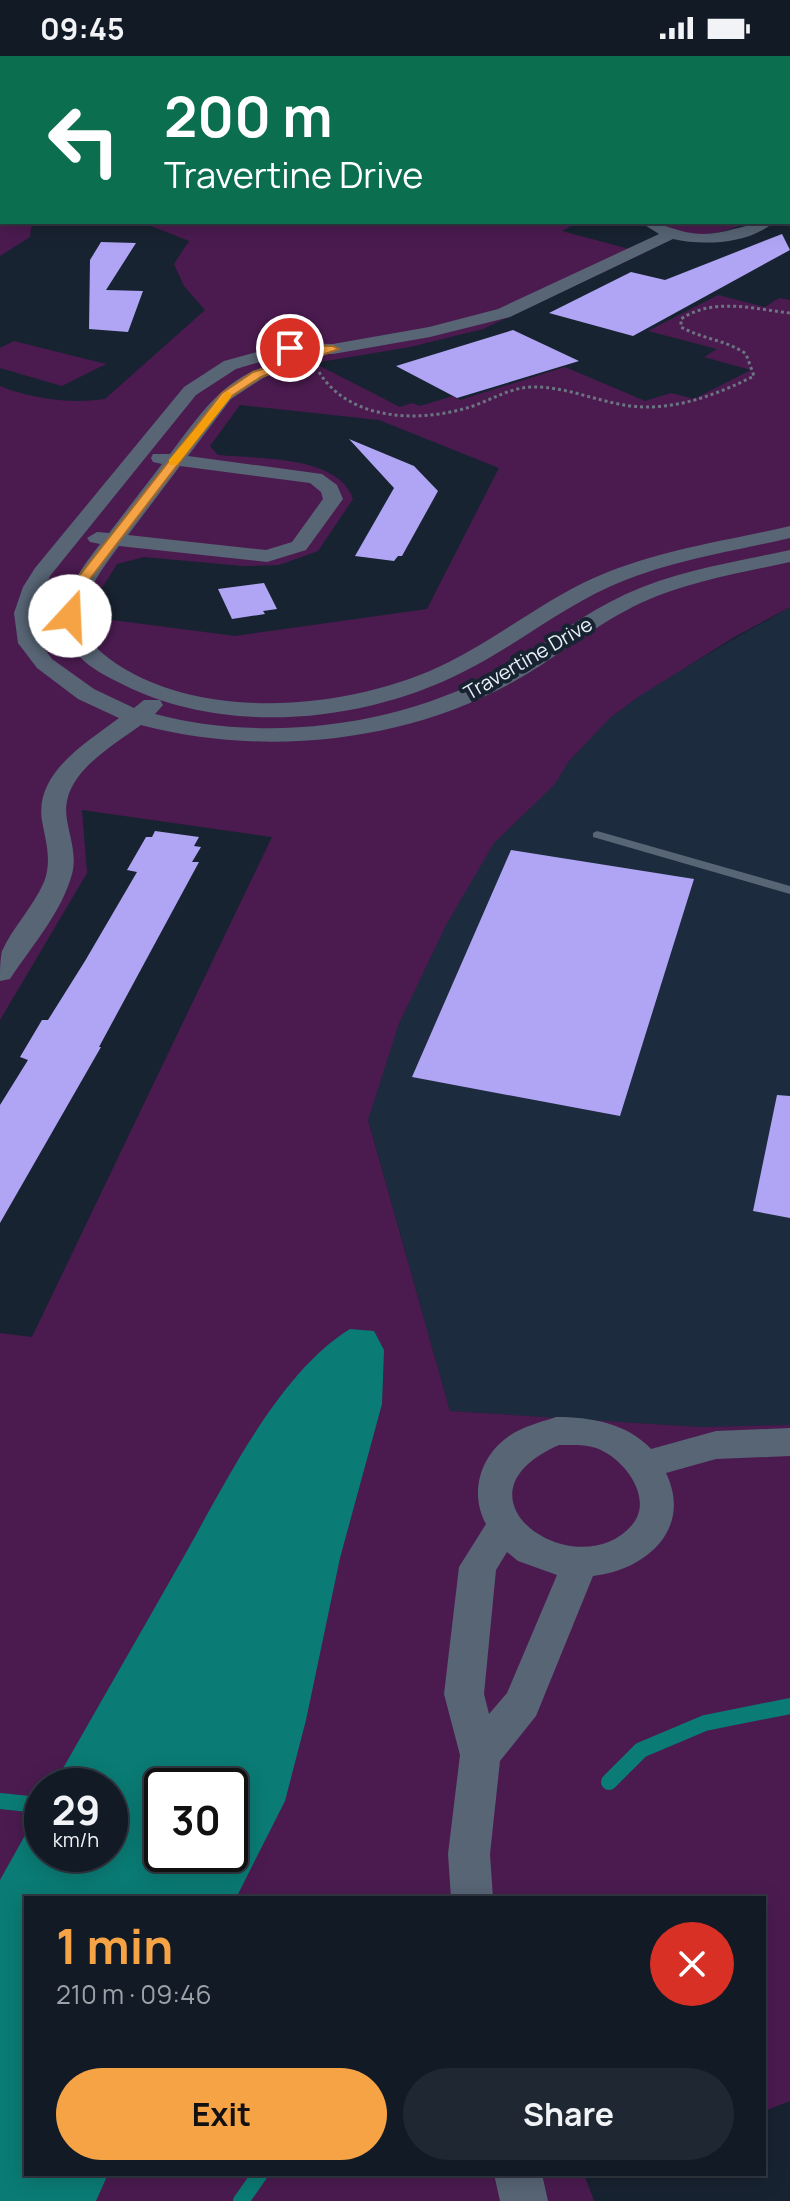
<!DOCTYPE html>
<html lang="en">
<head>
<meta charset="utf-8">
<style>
	body { margin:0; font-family:Manrope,sans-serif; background:#1f2732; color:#f1f3f6; height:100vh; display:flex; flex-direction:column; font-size:30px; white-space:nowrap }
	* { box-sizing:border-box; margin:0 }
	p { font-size:26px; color:#9ca1a7 }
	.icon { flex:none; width:44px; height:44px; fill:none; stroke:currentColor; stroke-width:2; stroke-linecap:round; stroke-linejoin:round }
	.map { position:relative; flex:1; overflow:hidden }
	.sheet { position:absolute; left:24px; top:1840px; width:742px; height:280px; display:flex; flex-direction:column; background:#121a25; border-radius:0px; box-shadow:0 4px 20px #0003,0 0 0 2px #313842 }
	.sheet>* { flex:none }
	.guide { position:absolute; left:0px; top:0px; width:790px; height:168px; box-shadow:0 4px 20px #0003,0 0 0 2px #313842; background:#0b6e4f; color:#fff; overflow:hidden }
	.speed { position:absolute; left:24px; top:1712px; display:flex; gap:16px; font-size:40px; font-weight:700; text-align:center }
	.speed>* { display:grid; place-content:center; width:104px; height:104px; border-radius:50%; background:#121a25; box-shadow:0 4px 20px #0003,0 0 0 2px #313842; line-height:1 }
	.speed small { font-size:20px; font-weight:400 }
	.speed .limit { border:4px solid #111; border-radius:12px; background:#fff; color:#111 }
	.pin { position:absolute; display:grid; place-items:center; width:68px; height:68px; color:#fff; margin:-34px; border:4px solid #fff; border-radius:50%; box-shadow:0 2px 8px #0007 }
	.me { position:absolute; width:88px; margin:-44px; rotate:20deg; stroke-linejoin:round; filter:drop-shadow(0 0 6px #0008) }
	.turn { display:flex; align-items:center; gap:28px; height:168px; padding:0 32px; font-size:36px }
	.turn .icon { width:104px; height:104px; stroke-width:2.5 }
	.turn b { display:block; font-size:56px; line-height:68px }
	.round { display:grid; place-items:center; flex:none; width:84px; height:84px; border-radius:42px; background:#1f2732 }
	.summary { display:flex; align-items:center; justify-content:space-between; height:136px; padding:0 32px }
	h1 { font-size:48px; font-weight:700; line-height:60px; color:#f5a345 }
	.cta { display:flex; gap:16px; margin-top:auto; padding:16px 32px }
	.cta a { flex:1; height:92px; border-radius:48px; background:#f5a345; color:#111; font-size:32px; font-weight:700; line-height:92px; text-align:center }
	.cta a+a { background:#1f2732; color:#f1f3f6 }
	.status { display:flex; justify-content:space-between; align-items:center; height:56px; padding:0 40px; background:#121a25; direction:ltr }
	.status svg { height:22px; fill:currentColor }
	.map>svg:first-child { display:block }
</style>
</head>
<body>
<div class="status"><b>09:45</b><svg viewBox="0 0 49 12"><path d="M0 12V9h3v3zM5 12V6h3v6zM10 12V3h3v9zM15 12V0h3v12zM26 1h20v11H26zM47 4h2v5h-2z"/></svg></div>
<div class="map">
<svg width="790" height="2145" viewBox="0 0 790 2145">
	<rect width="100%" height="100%" fill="#182331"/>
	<path fill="#1c2b3e" d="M790 551V1369L699 1371 450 1355 363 1045 493 768 581 683 653 630Z"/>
	<path fill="#4b1b50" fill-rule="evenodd" d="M371 0H790V52L788 2H366Z
		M0 56 2 166H32L30 181 0 200Z
		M141 166H579L562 175 644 197 483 273 410 291 314 307 400 351 412 347 420 350 453 340 460 344 565 311 645 345 671 337 694 343 751 314 704 301 717 293 648 275 718 239 765 251 779 242 790 244V551L736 580 638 641 611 661 568 706 555 728 494 787 446 869 398 970 368 1064 450 1355 699 1371 790 1369V2045L764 2055V1842H26V2118H584L594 2145H0V1277L32 1281 272 781 82 754 87 817 0 964V330C32 343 71 348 105 343L205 254 184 230 174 208 189 185ZM240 349 379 364 499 412 427 553 235 580 97 562 99 537 117 508 144 501 243 510 279 509 318 495 353 443C339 399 258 403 218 399L210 390ZM42 1730H110V1798H42ZM162 1730H230V1798H162Z
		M655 166H743V168C717 181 680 183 655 166Z
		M14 285 106 308 62 330 0 312V292Z"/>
	<path fill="#0a7c75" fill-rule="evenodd" d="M350 1273 374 1275 384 1294 382 1348 340 1502 306 1664 285 1745 236 1842H26V2118H108L96 2145H0V1824L42 1749V1798H110V1730H53C96 1654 140 1578 183 1502 224 1430 278 1317 350 1273ZM162 1730H230V1798H162Z"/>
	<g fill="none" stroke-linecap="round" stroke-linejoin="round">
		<path stroke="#0a7c75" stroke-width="5" d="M509 2 513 0"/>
		<path stroke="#0a7c75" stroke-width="16" d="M609 1726 641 1694 705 1667 790 1650
			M0 1745 29 1748 42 1753
			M241 2145 260 2118"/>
	</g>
	<path fill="#b0a5f4" d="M782 178 790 194 633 280 549 257 631 216 665 224Z
		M101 186 136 187 106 234 143 235 128 276 89 273 90 204Z
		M513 274 579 305 457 342 396 310Z
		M349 383 414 410 438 435 402 500H398L394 505 355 500 394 432Z
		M264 527 277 553 263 555 265 558 232 563 218 533Z
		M155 775 199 781 194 790 201 791 192 806H199L99 991H101L0 1167V1049L28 1004 20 1001 42 964H48L85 905 137 816 127 814 146 781H152Z
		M511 794 694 823 620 1060 412 1021Z
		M777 1039 790 1040V1162L753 1155Z"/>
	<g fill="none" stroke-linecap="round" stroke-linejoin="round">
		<path stroke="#6b7481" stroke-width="3" stroke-dasharray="3 3" stroke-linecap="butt" d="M319 316C350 366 422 367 473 350 493 343 510 332 531 331 560 330 586 341 614 347 663 359 710 342 754 320L746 298C727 284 702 283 681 271V263C714 241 753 253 790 257"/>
		<path fill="#586575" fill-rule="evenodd" d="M597 775 790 830V838L593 781V777Z"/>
		<path fill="#586575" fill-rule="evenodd" d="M788 96H790V104H788Z
			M640 166C663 166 680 178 703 178 728 178 749 166 774 166 749 188 703 190 673 183L510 261 430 281 333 298 290 297 236 313 196 339 50 520 35 557 40 587 52 603 94 633 134 652 144 644H160L163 649 155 658C265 687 396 671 497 616 541 592 580 559 626 538 678 514 735 506 790 494V506C741 517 690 525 643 546 597 567 558 601 513 626 403 687 262 701 141 669 110 692 59 719 67 764 70 782 77 800 72 818 62 856 31 891 10 923L0 925C0 916 0 903 2 895 13 871 33 851 44 826 52 805 46 786 42 765 34 717 86 687 119 662L78 643 37 612 18 587 14 557 23 531 35 512 184 331 224 305 290 287 333 288 429 271 498 253 659 178Z
			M279 306 288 311 263 322 231 343 188 400 322 418 337 429 343 443 306 494 267 506 119 490C97 520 62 563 101 596 188 670 353 655 449 606 499 581 544 544 596 521 658 494 725 485 790 470V482C730 496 666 505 609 531 558 554 514 591 463 616 363 667 226 680 124 629 108 621 91 613 79 600 43 561 75 521 100 488L90 486 87 482 97 476 109 477 162 408 153 406 151 402 153 398H170C203 355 224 320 279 306ZM180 410 310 427 321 436 323 443 292 486 266 494 128 479Z
			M556 1361C590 1361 627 1367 651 1393L716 1375 790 1372V1400L716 1403 666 1417C693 1473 646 1514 593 1520L536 1660 500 1705 490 1798 493 1842H451L448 1798 460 1699 444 1638 459 1511 486 1468C469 1437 480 1400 509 1380 522 1371 541 1366 556 1361ZM559 1389C571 1389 585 1388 596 1392 623 1401 655 1442 632 1469 577 1533 441 1441 559 1389ZM507 1496 518 1505 557 1519 507 1637 489 1658 484 1638 496 1514Z
			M494 2118H542L548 2145H500Z"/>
	</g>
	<path fill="#f5a345" stroke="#9f6a2d" stroke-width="2" d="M290 289 333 290 339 293 261 321 229 342 87 527 75 563H66L64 560 76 524 222 337 253 316 315 296 286 294V290Z"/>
	<path fill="#f59e0b" d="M227 335 232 338 231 341 177 409H169V404Z"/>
	<g text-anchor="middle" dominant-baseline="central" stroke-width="8" stroke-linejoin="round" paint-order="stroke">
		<g font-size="20" fill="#e9f0fa" stroke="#182331">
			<text transform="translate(528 602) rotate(-30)">Travertine Drive</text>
		</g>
	</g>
</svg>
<div class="speed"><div>29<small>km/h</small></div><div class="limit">30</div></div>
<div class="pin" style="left:290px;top:292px;background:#d93025"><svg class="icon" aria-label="arrive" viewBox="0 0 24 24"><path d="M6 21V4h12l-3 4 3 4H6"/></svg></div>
<svg class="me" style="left:70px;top:560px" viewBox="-20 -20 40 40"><circle r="19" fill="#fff"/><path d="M0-13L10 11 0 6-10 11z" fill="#f5a345"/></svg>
<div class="guide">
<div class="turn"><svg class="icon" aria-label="left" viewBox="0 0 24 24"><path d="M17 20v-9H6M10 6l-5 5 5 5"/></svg><div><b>200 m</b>Travertine Drive</div></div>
</div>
<section class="sheet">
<div class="summary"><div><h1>1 min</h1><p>210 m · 09:46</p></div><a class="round" style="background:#d93025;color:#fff"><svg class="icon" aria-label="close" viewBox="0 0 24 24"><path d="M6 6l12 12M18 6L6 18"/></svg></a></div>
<div class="cta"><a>Exit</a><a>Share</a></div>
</section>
</div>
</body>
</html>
